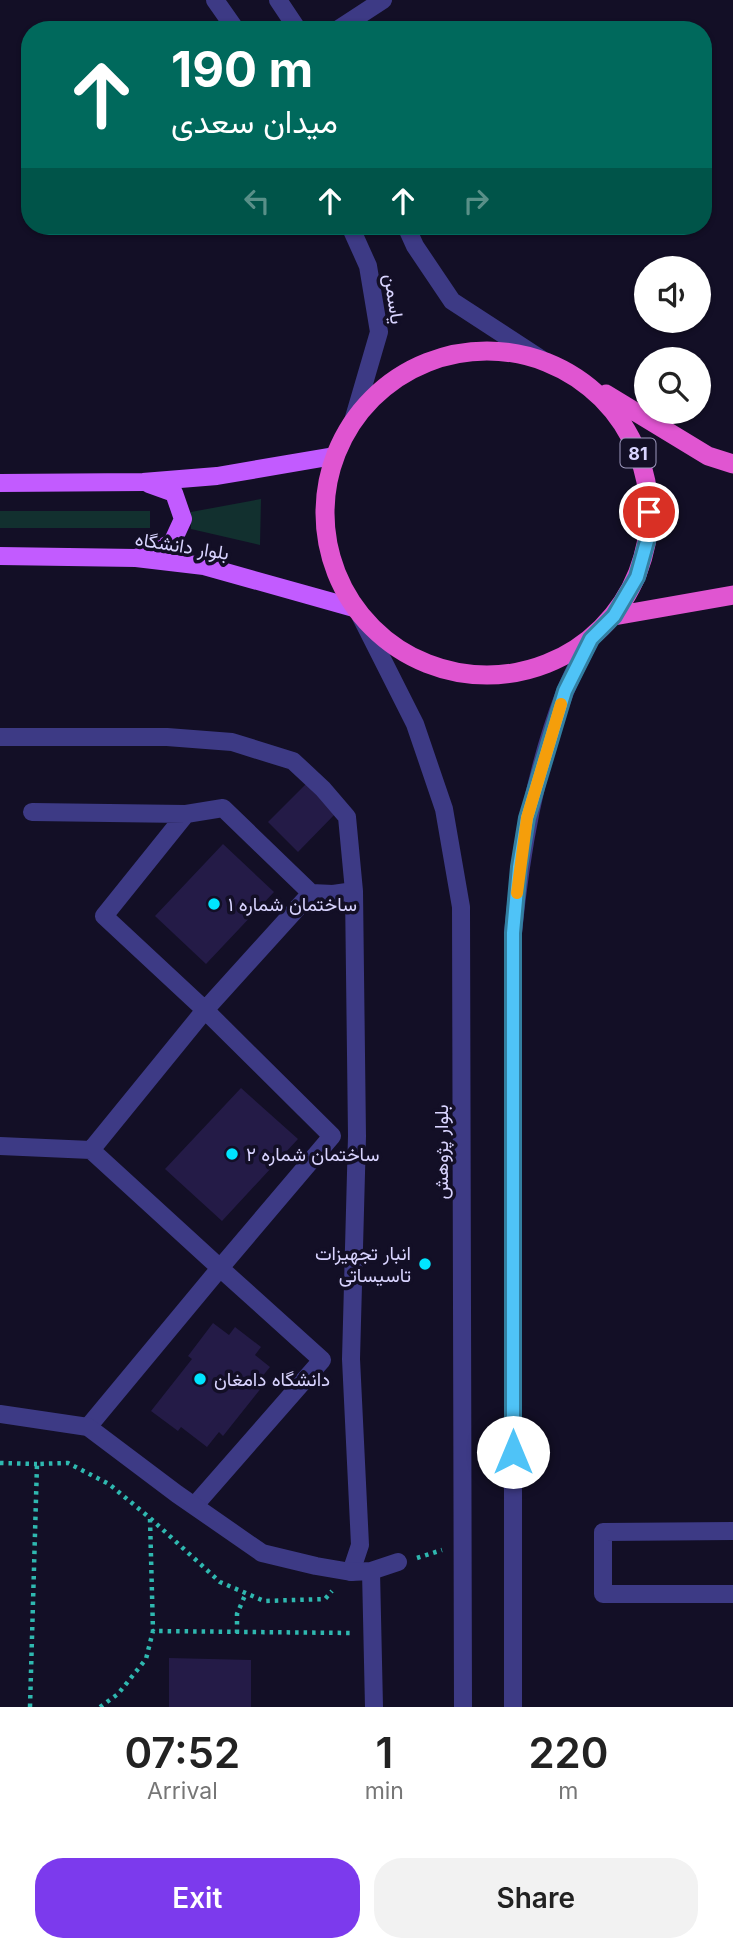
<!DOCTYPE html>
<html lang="en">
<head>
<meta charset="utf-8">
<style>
	body { margin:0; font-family:Inter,Vazirmatn,sans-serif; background:#f2f2f2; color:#222; height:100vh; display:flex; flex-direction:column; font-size:26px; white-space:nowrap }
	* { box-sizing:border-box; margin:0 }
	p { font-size:23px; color:#767676 }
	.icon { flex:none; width:38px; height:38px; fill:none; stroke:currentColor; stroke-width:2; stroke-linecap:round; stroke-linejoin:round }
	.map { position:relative; height:1707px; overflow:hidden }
	.drawer { display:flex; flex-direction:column; background:#fff; flex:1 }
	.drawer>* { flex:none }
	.banner { position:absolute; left:21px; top:21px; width:691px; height:214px; border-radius:28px; box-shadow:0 2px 5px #0004; background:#00695c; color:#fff; overflow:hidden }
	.tools { position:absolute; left:634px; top:256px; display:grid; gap:14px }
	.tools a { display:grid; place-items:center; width:77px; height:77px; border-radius:50%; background:#fff; box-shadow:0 2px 5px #0004; font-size:35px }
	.pin { position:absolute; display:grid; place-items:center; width:60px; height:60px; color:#fff; margin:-30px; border:4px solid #fff; border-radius:50%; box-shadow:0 2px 7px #0007 }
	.me { position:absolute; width:77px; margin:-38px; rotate:0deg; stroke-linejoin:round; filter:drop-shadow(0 0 5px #0008) }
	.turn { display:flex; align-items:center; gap:24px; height:147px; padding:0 35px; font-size:32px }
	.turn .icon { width:91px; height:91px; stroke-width:2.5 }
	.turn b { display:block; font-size:49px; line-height:60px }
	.lanes { display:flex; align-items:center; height:66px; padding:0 35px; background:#0003; justify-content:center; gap:35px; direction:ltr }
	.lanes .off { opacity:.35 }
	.eta { display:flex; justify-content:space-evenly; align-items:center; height:119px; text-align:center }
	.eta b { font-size:42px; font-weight:600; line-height:49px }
	.primary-button { display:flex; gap:14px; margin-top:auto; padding:14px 35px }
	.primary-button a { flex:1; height:80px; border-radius:28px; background:#7c3aed; color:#fff; font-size:28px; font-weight:600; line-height:80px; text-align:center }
	.primary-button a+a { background:#f2f2f2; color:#222 }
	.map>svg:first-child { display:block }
</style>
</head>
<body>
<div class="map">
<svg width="733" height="1707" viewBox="0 0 733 1707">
	<rect width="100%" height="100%" fill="#130f26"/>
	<path fill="#12302f" d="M261 499 260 545 191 529V512Z
		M0 511H150V528H0Z"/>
	<path fill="#241b47" d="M306 784 336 813 298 852 268 822Z
		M223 844 274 892 206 964 155 916Z
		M241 1088 298 1139 222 1221 165 1169Z
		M213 1323 229 1335 235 1327 261 1347 255 1355 270 1367 257 1383 262 1387 223 1436 219 1432 207 1447 181 1427 178 1431 151 1411 192 1359 188 1356Z
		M169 1658 251 1660V1707H169Z"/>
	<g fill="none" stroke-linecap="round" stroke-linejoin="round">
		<path stroke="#2fb8b0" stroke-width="4.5" stroke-dasharray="3.5 5" stroke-linecap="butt" d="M0 1463 37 1464
			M150 1519 153 1631
			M417 1558 442 1550
			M237 1633V1614L246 1593
			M30 1707 37 1464 68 1463 109 1484 150 1518 220 1582 264 1601 325 1599 332 1591
			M100 1707 118 1694 146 1659 153 1631 351 1633"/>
		<path stroke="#3d3a85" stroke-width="18" d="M0 737H167L232 742 293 761 323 789 347 817 354 891 357 1136 351 1359 360 1545 351 1572
			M32 812 186 814 223 808 311 893 205 1010 332 1136 220 1268 322 1360 195 1505
			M311 893 333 894 354 891
			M0 1146 91 1150 205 1010 104 916 186 814
			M88 1427 220 1268 91 1150"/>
		<path stroke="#3d3a85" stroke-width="18" d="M337 30 383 0
			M0 1414 88 1427 177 1494 262 1553 316 1566 351 1572 371 1571 398 1562
			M733 1531 603 1532V1594H733
			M371 1571 374 1707"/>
		<path stroke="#3d3a85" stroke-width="18" d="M215 0 236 30
			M278 0 298 30
			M350 226 368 266 379 332 353 421
			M406 226 415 246 452 301 541 359
			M361 617 415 724 444 809 461 907 463 1707
			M513 1707V933C521 851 535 770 565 692 572 674 582 656 591 639"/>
		<path stroke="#c25bff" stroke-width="18" d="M0 483 143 482 217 476 334 456
			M0 556 136 558 204 566 354 608
			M136 558 172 543 183 519 174 493 149 484"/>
		<path stroke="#e055d1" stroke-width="19" d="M325 513a162 162 0 1 1 324 0a162 162 0 1 1-324 0Z
			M606 394 708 456 733 464
			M614 616 733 595"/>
	</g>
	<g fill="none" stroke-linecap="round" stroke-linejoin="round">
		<defs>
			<path id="route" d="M513 1452V933L519 867 527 818 565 691 591 639 614 616 637 577 649 534V512"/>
		</defs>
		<use href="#route" stroke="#337fa1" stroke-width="18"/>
		<use href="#route" stroke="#4fc3f7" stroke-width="12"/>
		<path stroke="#f59e0b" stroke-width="12" d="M517 893 527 818 561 704"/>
	</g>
	<g fill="#00e5ff" stroke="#130f26" stroke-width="2.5">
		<circle cx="214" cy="904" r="7"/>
		<circle cx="232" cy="1154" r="7"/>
		<circle cx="425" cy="1264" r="7"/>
		<circle cx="200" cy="1379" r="7"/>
	</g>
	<g text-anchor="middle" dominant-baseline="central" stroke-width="7" stroke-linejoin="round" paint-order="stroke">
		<rect fill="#130f26" stroke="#9e99be" stroke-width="2" x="620.5" y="438.5" width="35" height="29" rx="5"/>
		<g font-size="18" font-weight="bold" fill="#d9d4ff">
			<text x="638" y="453">81</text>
		</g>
		<g font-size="19" fill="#d9d4ff" stroke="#130f26">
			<text transform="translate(394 299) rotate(82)">یاسمن</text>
			<text transform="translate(182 546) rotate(9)">بلوار دانشگاه</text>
			<text transform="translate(441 1152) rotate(-90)">بلوار پژوهش</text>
		</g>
		<g font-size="19" fill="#d9d4ff" stroke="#130f26" text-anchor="start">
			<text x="228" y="904">ساختمان شماره ۱</text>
			<text x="246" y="1154">ساختمان شماره ۲</text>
			<text x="411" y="1253" text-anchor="end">انبار تجهیزات<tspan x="411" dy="22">تاسیساتی</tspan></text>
			<text x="214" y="1379">دانشگاه دامغان</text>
		</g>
	</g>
</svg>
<div class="tools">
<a><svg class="icon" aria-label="sound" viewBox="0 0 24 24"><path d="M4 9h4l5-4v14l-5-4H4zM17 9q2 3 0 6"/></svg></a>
<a><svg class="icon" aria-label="search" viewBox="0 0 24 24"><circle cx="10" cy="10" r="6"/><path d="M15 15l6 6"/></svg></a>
</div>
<div class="pin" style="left:649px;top:512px;background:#d93025"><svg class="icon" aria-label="arrive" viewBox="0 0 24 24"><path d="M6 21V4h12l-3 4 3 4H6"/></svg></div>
<svg class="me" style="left:513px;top:1452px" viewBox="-20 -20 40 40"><circle r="19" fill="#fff"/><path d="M0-13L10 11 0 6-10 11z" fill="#4fc3f7"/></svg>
<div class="banner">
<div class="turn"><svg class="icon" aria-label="ahead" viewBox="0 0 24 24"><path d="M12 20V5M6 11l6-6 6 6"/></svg><div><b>190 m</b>میدان سعدی</div></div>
<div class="lanes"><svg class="icon off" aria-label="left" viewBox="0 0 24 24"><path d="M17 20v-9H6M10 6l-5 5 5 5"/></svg><svg class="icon" aria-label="ahead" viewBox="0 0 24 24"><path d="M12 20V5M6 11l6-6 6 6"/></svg><svg class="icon" aria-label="ahead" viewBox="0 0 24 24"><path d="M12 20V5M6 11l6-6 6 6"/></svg><svg class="icon off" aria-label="right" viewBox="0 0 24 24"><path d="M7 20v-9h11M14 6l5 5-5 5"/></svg></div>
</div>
</div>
<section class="drawer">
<div class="eta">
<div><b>07:52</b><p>Arrival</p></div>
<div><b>1</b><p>min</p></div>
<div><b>220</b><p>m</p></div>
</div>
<div class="primary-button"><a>Exit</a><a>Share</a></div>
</section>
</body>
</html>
